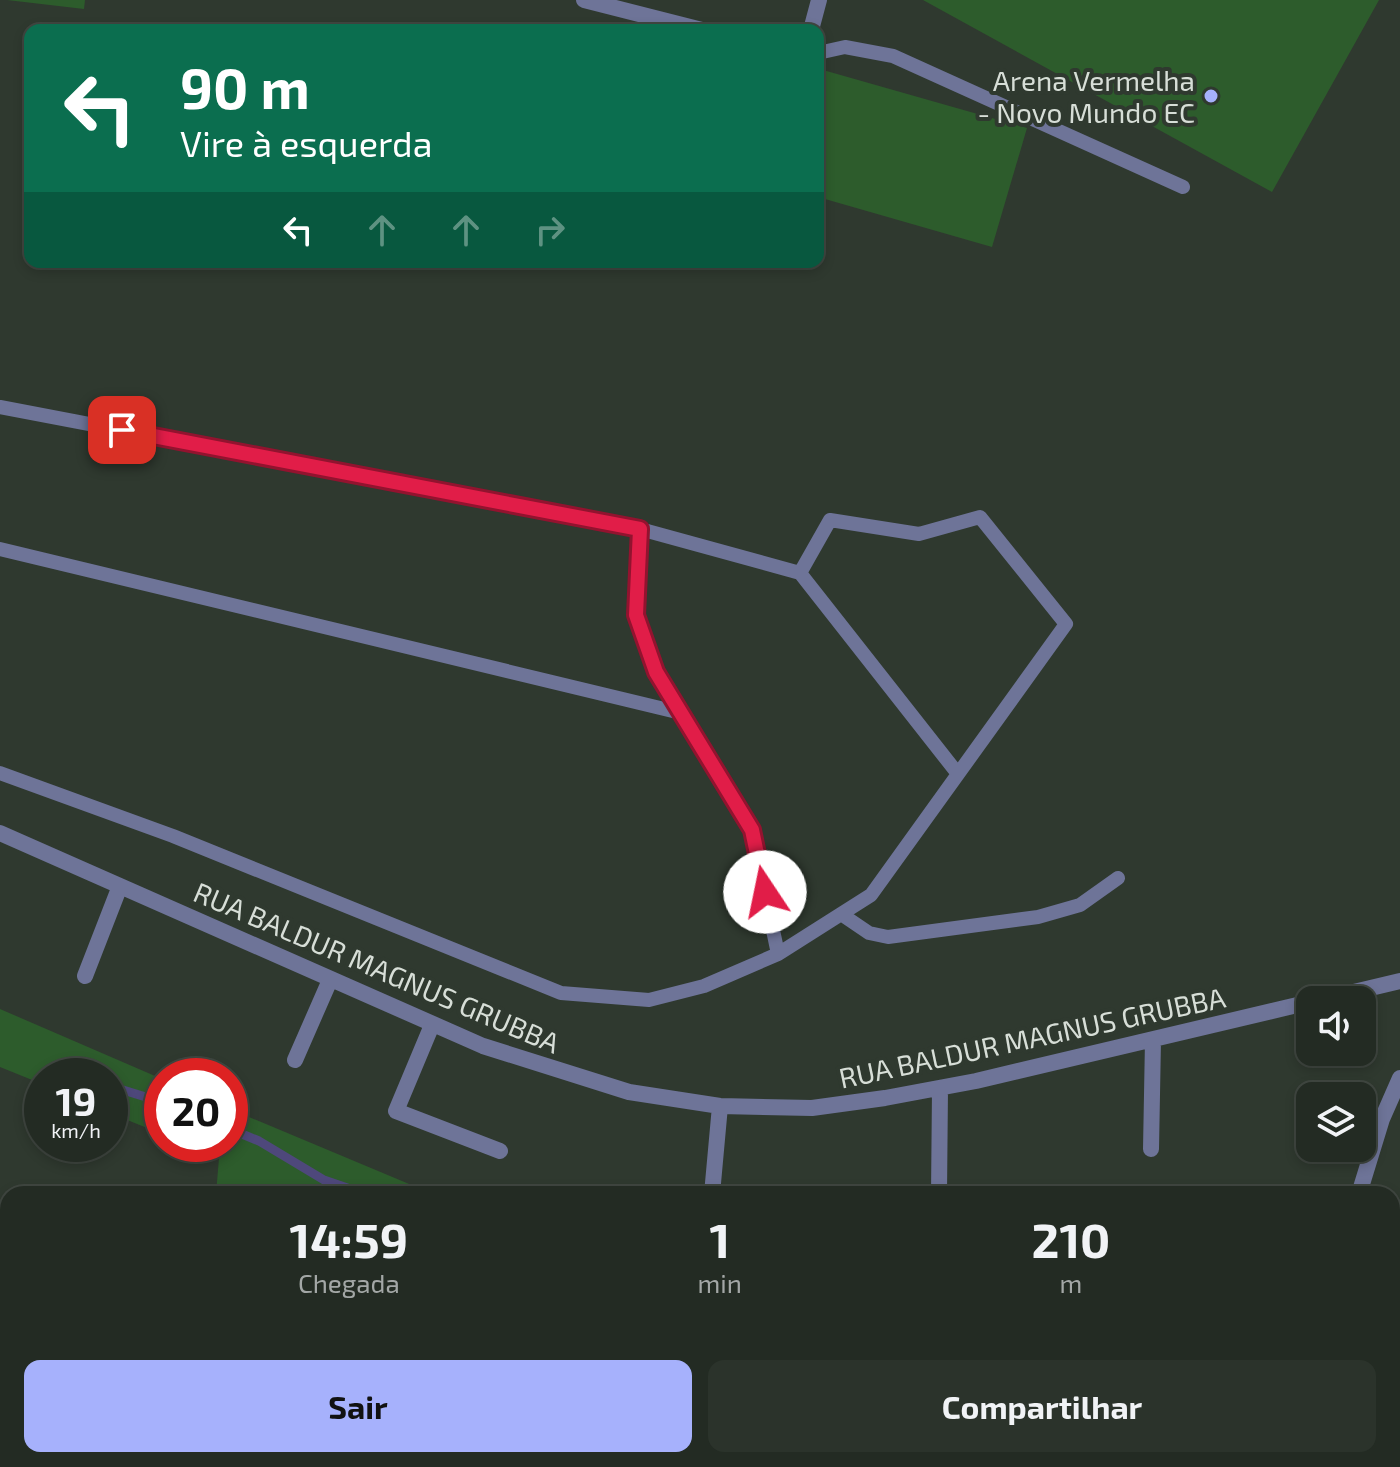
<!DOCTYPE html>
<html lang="pt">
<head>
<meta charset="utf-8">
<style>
	body { margin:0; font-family:"Exo 2",sans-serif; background:#2b332b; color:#f1f3f6; height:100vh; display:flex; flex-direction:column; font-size:30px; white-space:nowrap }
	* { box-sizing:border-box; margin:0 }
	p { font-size:26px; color:#a3a7a6 }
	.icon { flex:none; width:44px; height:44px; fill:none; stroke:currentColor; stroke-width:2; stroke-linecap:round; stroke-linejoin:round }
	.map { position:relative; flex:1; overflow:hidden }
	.panel { position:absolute; left:0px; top:1186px; width:1400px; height:282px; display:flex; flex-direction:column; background:#232b23; border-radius:24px 24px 0 0; box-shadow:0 4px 12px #0003,0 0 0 2px #404741 }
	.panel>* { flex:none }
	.guide { position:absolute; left:24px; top:24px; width:800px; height:244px; border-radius:16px; box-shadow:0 4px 12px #0003,0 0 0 2px #404741; background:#0b6e4f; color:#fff; overflow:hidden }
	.tools { position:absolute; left:1296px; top:986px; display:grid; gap:16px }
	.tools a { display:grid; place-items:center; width:80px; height:80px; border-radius:16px; background:#232b23; box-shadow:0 4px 12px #0003,0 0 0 2px #404741; font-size:40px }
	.speed { position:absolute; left:24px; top:1058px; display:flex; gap:16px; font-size:40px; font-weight:700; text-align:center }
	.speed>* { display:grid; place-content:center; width:104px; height:104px; border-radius:50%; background:#232b23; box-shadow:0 4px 12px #0003,0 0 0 2px #404741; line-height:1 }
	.speed small { font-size:20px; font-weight:400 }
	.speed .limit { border:12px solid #d22; background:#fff; color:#111 }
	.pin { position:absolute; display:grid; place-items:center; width:68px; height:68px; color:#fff; margin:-34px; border-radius:16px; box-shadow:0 4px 12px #0006 }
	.me { position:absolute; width:88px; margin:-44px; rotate:349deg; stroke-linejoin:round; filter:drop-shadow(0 0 6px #0008) }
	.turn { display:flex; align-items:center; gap:28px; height:168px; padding:0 24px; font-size:36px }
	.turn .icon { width:104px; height:104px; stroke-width:2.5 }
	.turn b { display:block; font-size:56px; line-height:68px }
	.lanes { display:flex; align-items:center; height:76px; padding:0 24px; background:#0003; justify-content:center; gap:40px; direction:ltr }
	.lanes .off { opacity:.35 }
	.eta { display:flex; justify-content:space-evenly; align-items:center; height:136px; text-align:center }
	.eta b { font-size:48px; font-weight:700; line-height:56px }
	.button { display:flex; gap:16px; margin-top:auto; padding:16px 24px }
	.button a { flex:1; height:92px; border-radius:16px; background:#a6b1fc; color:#111; font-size:32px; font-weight:700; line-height:92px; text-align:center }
	.button a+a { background:#2b332b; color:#f1f3f6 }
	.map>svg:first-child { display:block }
</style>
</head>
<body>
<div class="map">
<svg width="1400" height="1467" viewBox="0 0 1400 1467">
	<rect width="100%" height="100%" fill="#2f392f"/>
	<path fill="#2d5c2c" d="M7 0H85L84 9Z
		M923 0H1379L1272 192Z
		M823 70 1027 128 992 247 818 197V88Z
		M0 1009 162 1079V1134L110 1113V1076H42V1084L0 1067Z
		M230 1109 433 1194H216L219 1158 185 1144H230Z
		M340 1460H534L529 1467H339Z"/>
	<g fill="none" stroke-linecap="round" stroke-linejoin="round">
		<path stroke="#4e487b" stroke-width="9" d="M110 1086 162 1102
			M230 1129 259 1141 324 1180 365 1194
			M540 1467 550 1460"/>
		<path stroke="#6e7498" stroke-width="14" d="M818 53 845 47 893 56 1183 187
			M0 407 640 529 800 573 830 520 919 534 980 517 1066 624 871 895 778 954 704 986 649 1000 561 993 173 836 0 773
			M640 529 636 615 656 672 752 830 778 954
			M0 549 681 713
			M800 573 958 774
			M841 914 869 933 888 937 1038 917 1080 905 1118 878"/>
		<path stroke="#6e7498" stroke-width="16" d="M584 0 702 30
			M811 30 819 0
			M0 833 483 1046 629 1092 720 1106 812 1108 885 1098 976 1081 1310 1002
			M85 976 120 886
			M1320 1000 1400 981
			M432 1025 396 1111 500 1151
			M295 1060 330 980
			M1151 1149 1153 1040
			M712 1194 720 1106
			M939 1194 940 1089
			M1359 1194 1382 1119 1400 1078
			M0 1213 8 1214
			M0 1444 8 1445
			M161 1460 231 1467
			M1020 1467 1021 1460
			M1324 1467 1325 1460"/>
	</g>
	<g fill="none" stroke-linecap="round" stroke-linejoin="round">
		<defs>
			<path id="route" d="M122 430 640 529 636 615 656 672 752 830 765 892"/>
		</defs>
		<use href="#route" stroke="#92132f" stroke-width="20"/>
		<use href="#route" stroke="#e11d48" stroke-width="14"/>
	</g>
	<circle fill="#a6b1fc" stroke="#2f392f" stroke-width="3" cx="1211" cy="96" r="8"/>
	<g text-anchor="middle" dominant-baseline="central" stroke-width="8" stroke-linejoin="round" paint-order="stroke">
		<g font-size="28" fill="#d7ded7" stroke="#2f392f" text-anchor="end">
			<text x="1195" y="80">Arena Vermelha<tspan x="1195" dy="32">- Novo Mundo EC</tspan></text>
		</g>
		<g font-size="28" fill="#d7ded7" stroke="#2f392f">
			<text transform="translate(377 967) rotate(23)">RUA BALDUR MAGNUS GRUBBA</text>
			<text transform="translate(1032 1037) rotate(-12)">RUA BALDUR MAGNUS GRUBBA</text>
		</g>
	</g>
</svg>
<div class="tools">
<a><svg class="icon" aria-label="sound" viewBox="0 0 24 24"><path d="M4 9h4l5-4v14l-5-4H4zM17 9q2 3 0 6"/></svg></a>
<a><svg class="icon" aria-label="layers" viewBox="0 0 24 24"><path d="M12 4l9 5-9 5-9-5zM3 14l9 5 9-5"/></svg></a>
</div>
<div class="speed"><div>19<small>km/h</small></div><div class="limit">20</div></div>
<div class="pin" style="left:122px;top:430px;background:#d93025"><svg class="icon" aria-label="arrive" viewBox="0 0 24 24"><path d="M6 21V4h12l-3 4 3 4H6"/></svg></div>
<svg class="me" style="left:765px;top:892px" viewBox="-20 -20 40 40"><circle r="19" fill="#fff"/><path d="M0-13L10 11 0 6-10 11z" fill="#e11d48"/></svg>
<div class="guide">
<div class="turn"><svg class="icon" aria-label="left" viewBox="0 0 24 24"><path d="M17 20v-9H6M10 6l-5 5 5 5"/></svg><div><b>90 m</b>Vire à esquerda</div></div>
<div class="lanes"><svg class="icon" aria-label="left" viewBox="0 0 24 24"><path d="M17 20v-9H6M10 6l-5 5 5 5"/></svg><svg class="icon off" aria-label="ahead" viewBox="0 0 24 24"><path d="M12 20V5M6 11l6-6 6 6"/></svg><svg class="icon off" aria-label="ahead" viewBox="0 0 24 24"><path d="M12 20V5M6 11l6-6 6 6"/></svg><svg class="icon off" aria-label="right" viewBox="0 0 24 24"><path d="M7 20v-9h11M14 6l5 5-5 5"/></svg></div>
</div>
<section class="panel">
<div class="eta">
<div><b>14:59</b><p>Chegada</p></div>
<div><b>1</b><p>min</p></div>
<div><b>210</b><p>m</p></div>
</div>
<div class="button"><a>Sair</a><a>Compartilhar</a></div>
</section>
</div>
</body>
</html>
